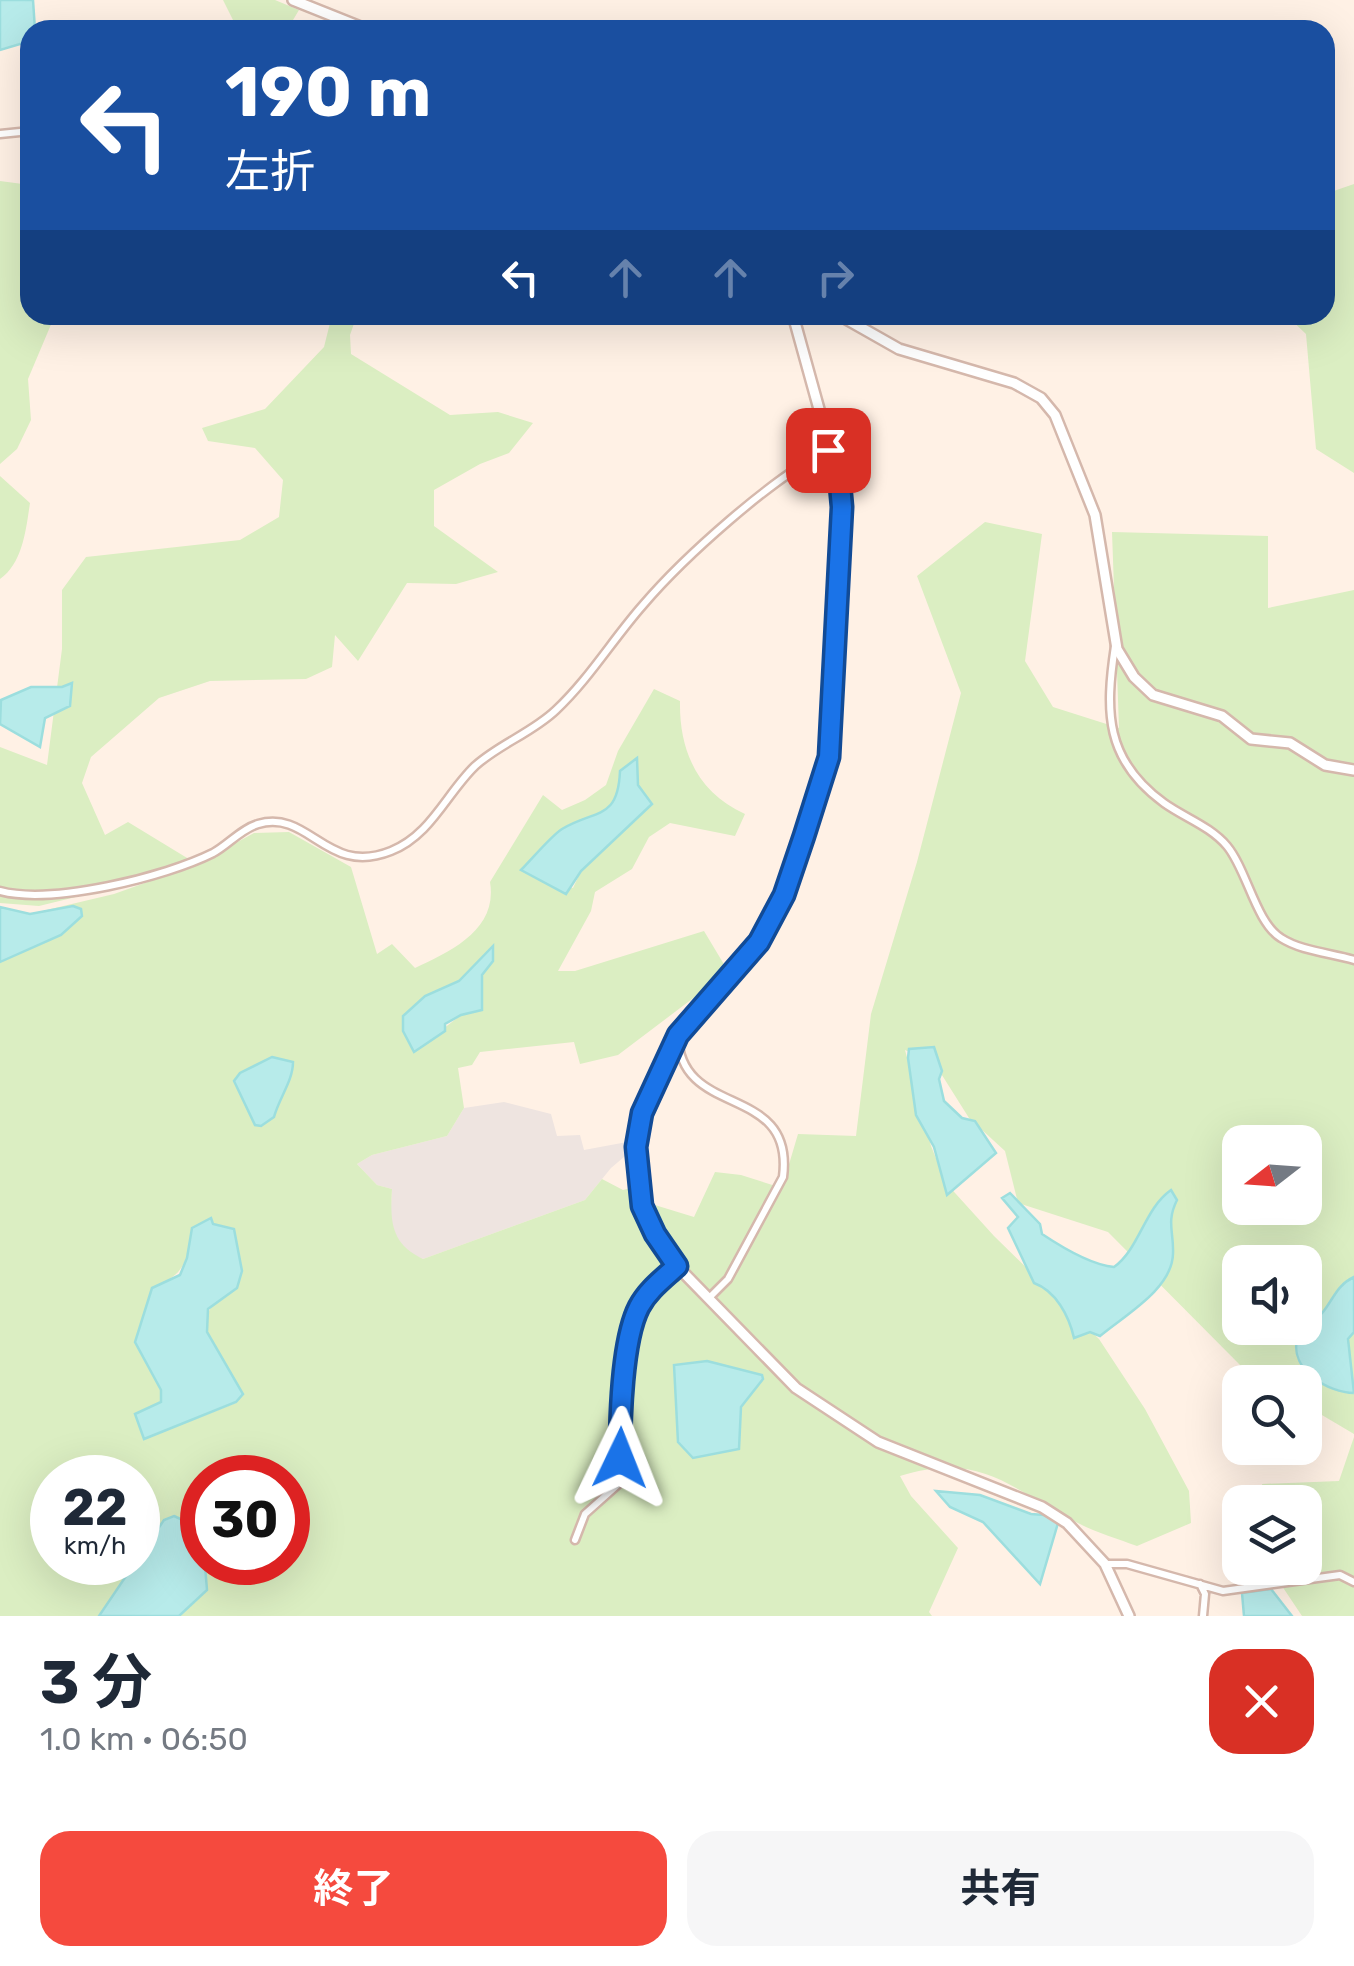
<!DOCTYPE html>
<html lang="ja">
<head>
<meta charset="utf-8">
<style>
	body { margin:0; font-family:Rubik,"Noto Sans JP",sans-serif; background:#f6f6f7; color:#1f2937; height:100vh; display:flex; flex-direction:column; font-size:38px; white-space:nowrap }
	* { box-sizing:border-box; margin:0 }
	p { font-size:32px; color:#747a83 }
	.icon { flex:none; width:55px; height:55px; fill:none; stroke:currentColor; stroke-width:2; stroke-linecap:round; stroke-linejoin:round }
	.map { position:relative; height:1616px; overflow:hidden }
	.drawer { display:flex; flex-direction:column; background:#fff; flex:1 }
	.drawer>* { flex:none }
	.hud { position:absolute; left:20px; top:20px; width:1315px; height:305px; border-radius:30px; box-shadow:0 10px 40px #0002; background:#1a4fa0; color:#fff; overflow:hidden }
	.needle { width:65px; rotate:253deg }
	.tools { position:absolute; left:1222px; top:1125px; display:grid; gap:20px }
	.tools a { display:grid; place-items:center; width:100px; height:100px; border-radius:20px; background:#fff; box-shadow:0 10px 40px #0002; font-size:50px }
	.speed { position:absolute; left:30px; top:1455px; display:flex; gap:20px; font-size:50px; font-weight:700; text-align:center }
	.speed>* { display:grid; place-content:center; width:130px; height:130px; border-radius:50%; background:#fff; box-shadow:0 10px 40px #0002; line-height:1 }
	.speed small { font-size:25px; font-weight:400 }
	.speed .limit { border:15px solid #d22; background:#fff; color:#111 }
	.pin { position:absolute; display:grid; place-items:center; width:85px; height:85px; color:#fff; margin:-42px; border-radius:20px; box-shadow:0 5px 15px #0006 }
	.me { position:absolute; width:110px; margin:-55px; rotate:2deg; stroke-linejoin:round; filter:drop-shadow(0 0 8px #0008) }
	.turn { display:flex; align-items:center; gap:35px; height:210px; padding:0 40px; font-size:45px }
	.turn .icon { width:130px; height:130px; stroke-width:2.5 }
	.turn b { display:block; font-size:70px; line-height:85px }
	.lanes { display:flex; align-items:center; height:95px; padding:0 40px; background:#0003; justify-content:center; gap:50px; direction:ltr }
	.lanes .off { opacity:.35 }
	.round { display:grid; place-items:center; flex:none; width:105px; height:105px; border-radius:30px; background:#f6f6f7 }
	.head { display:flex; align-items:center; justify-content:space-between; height:170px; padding:0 40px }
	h1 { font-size:60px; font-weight:700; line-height:75px }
	.button { display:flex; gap:20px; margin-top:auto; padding:20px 40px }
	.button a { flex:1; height:115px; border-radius:30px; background:#f54a3e; color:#fff; font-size:40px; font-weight:700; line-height:115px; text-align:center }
	.button a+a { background:#f6f6f7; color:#1f2937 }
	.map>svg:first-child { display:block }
</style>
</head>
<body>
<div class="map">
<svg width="1354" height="1616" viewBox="0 0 1354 1616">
	<rect width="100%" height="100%" fill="#fff1e5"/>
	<path fill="#eee4e0" d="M504 1102 551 1114 557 1136 580 1135 584 1150 627 1142 631 1151 611 1168 585 1200 423 1259 403 1250 390 1224 392 1189 377 1185 357 1164 372 1155 447 1136 464 1108Z"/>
	<path fill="#dbeec2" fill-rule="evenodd" d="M223 0H275L299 10 287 30H229L234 22Z
		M0 181 30 185V315H55L28 379 31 420 17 449 0 464Z
		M1354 184V473L1316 449 1306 334 1286 315H1325V194Z
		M332 315H357L350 335 351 354 450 415 498 412 533 423 509 453 480 464 434 490V526L498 572 456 584 407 583 358 661 335 635 332 667 306 679 210 681 159 698 91 757 82 783 105 835 128 822 197 864 254 833 289 832 351 867 377 954 392 944 415 968C451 951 498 930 490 882L543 795 562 810 585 800 606 785 618 751 654 689 680 701C679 751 698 793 745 814L735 836 670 823 649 837 632 869 595 892 591 911 558 971H575L704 931 725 966 700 993 618 1055 580 1064 574 1042 480 1052 472 1065 458 1068 464 1108 447 1136 372 1155 357 1164 377 1185 392 1189C390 1222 391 1244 423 1259L585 1200 602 1179 623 1190 631 1188 636 1196 632 1198 694 1217 715 1172 741 1175 782 1188 798 1134 856 1136 871 1014 917 862 961 693 917 576 985 522 1042 534 1025 661 1053 707 1119 728 1112 532 1268 536V608L1354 590V1434L1305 1405V1382H1268L1242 1367 1108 1232 1018 1203 1005 1151 969 1118 935 1064 905 1050 931 1146 946 1183 994 1236 1099 1339 1145 1409 1189 1491 1191 1523 1137 1546C1115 1538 1092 1531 1072 1520 1006 1485 979 1452 900 1476L911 1496 958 1548 929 1612 932 1616H0V921L114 894 170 874 39 906 0 903V747L47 765 62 649V590L86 557 240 540 279 517 283 480 255 448 208 441 202 428 265 409 324 347ZM637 759 638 785 651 805 581 871 573 888 522 870C531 860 552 835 562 829 595 810 618 819 620 771ZM493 948V961L482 975V1010L461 1015 425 1043V996L459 981ZM282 1061 292 1062C293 1081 279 1098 274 1117L256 1124 234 1081ZM1240 1142H1305V1208H1240ZM192 1228 237 1288C217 1300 203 1307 207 1332L243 1394 236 1403 144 1439 135 1414 161 1401V1390L136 1341 152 1289C186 1272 186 1265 192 1228ZM1240 1262H1305V1328H1240ZM52 1478H138V1562H52ZM202 1478H288V1562H202Z
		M0 476 30 503C26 529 23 563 0 579Z
		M1354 1437V1616H1302L1280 1583 1278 1568H1305V1502H1266L1262 1484 1339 1481Z"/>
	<path fill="#b7ebea" stroke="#9cdede" stroke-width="2.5" d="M0 0H33L35 30H30V41L0 50Z
		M72 683 70 706 45 718 40 747 0 724 1 700 31 687H62Z
		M637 758 638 785 652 804 581 871 566 894 521 870C532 859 551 836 562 829 595 809 618 821 620 771Z
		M73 906 81 909 82 916 61 935 0 962V907L30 914Z
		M493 946V961L482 975V1010L461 1015 445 1024V1031L414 1052 403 1031V1016L425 996 459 981Z
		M934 1047 942 1071 939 1079 944 1101 962 1118 975 1121 996 1153 947 1195 934 1147 916 1115 908 1058 909 1049Z
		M272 1057 293 1062C293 1081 279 1098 274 1117L261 1126 255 1125 234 1081 240 1073Z
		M1171 1190 1177 1200C1166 1222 1174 1232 1173 1254 1172 1289 1125 1315 1100 1336L1090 1332 1074 1338C1069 1316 1056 1291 1034 1283L1008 1228 1018 1217 1002 1198 1010 1193 1040 1224 1042 1234C1060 1246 1091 1265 1114 1267 1140 1248 1144 1209 1171 1190Z
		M211 1218 213 1224 234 1229 242 1271 237 1288 208 1309 207 1332 243 1394 236 1402 144 1439 135 1414 161 1402V1390L135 1342 152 1288 180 1275 187 1258 192 1228Z
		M1354 1277V1332L1348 1339 1354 1393C1329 1393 1290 1370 1297 1340 1301 1325 1314 1323 1323 1312 1334 1298 1337 1285 1354 1277Z
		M707 1361 762 1375 763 1379 741 1407 739 1449 693 1458 678 1442 674 1365Z
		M936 1491 980 1495 1031 1514 1044 1515 1058 1523 1040 1584 983 1522 950 1507Z
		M174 1516 202 1529 207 1590 179 1616H99L164 1520Z
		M1271 1589 1292 1616H1244L1242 1593Z"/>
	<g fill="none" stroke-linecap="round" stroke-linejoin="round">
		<defs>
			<path id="minor" d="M0 134 30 131
				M1115 646C1105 712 1105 760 1164 803 1185 818 1210 826 1227 846 1247 870 1256 923 1281 938 1301 951 1331 953 1354 960
				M0 891C52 905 165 877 213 853 228 845 241 829 258 824 310 809 326 877 391 851 431 835 446 794 475 766 499 744 532 733 556 710 589 679 613 639 643 605 684 557 772 478 828 450
				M678 1036C680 1120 795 1082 783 1177L728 1279 710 1297
				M575 1540 585 1514 622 1481C618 1439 620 1343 639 1307 648 1290 664 1279 677 1266
				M1105 1564H1127L1223 1591 1340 1575 1354 1582
				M1200 1584 1205 1594 1203 1616"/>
			<path id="tertiary" d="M293 0 368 30
				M793 315 840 485 842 507 829 757 784 895 759 942 678 1035 649 1090 637 1147 642 1206 655 1235 677 1266 796 1388 878 1442 1042 1507 1067 1523 1105 1564 1129 1616
				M839 315 899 349 1014 383 1041 398 1055 415 1095 515 1117 649 1134 677 1153 695 1222 716 1251 739 1290 743 1325 765 1354 770"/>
		</defs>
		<use href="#minor" stroke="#d5b8ac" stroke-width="11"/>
		<use href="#tertiary" stroke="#d5b8ac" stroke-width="14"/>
		<use href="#minor" stroke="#fff" stroke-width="6"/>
		<use href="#tertiary" stroke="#fff" stroke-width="9"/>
	</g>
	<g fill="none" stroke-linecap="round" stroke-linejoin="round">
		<defs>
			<path id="route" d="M620 1458C620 1420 622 1340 639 1307 648 1290 663 1279 677 1266L655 1234 642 1206 636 1147 642 1113 678 1035 759 942 784 895 804 836 829 757 842 507 840 485 828 450"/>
		</defs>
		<use href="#route" stroke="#114b97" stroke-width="25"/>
		<use href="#route" stroke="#1a73e8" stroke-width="18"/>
	</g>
</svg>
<div class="tools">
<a><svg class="needle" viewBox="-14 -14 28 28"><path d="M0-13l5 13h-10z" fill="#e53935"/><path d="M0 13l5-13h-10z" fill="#747a83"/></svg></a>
<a><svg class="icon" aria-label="sound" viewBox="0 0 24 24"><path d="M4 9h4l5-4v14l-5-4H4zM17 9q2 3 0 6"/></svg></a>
<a><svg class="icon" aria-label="search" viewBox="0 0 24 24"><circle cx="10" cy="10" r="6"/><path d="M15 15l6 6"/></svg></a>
<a><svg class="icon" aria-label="layers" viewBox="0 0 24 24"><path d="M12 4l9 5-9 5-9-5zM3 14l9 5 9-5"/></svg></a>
</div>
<div class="speed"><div>22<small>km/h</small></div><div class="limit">30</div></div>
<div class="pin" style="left:828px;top:450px;background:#d93025"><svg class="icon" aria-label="arrive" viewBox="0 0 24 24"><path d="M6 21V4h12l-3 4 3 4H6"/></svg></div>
<svg class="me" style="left:620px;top:1458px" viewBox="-20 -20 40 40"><path d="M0-17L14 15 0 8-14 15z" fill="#1a73e8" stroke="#fff" stroke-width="4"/></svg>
<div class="hud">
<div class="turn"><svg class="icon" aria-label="left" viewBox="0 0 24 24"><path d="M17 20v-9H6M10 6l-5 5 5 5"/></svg><div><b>190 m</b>左折</div></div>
<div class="lanes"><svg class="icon" aria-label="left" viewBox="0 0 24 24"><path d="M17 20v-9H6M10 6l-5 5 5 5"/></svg><svg class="icon off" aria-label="ahead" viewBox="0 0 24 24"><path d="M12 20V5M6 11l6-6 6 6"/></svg><svg class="icon off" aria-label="ahead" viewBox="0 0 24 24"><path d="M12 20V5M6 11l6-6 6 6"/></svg><svg class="icon off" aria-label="right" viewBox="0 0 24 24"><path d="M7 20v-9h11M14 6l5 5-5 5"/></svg></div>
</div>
</div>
<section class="drawer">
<div class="head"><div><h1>3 分</h1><p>1.0 km · 06:50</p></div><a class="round" style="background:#d93025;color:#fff"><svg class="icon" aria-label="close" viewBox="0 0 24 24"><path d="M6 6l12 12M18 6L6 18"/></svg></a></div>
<div class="button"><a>終了</a><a>共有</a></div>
</section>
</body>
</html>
